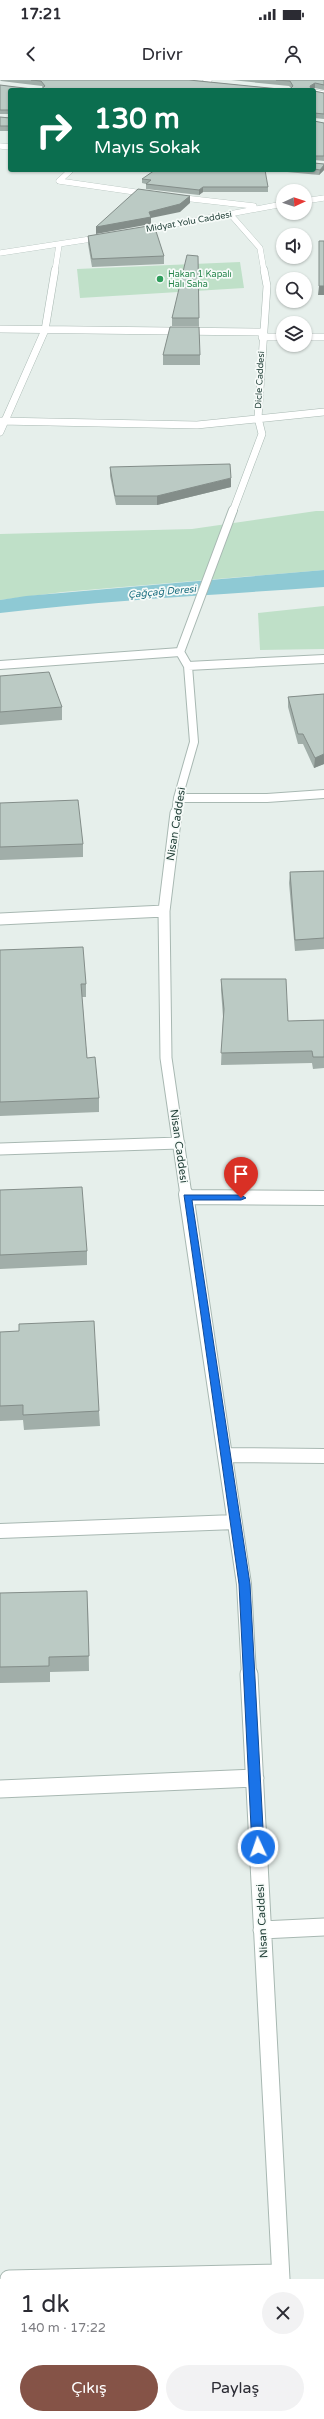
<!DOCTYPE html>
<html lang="tr">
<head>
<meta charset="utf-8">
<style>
	body { margin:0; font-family:"Varela Round",sans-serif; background:#f2f2f3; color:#2b2b33; height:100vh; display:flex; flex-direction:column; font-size:15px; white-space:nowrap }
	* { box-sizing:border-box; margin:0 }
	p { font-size:13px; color:#7c7c81 }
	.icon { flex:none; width:22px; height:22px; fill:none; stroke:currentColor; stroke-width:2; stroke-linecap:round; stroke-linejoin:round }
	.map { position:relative; height:2199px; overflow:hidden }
	.drawer { display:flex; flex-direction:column; background:#fff; flex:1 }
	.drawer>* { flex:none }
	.banner { position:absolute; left:8px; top:8px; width:308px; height:84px; border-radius:4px; box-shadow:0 1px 3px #0004; background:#0b6e4f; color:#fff; overflow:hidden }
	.needle { width:26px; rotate:87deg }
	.tools { position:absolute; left:276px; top:104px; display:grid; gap:8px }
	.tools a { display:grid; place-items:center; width:36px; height:36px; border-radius:50%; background:#fff; box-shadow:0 1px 3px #0004; font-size:20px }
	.pin { position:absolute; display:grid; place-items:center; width:34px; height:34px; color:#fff; margin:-41px -17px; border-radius:50% 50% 50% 0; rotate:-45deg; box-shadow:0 0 4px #0007 }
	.pin .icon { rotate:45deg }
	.me { position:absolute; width:44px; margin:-22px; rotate:357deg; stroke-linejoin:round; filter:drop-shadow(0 0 3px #0008) }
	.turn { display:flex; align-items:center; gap:14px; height:84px; padding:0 20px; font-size:18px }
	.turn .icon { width:52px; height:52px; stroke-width:2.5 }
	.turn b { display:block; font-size:28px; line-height:34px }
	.round { display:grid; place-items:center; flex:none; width:42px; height:42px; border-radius:21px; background:#f2f2f3 }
	.head { display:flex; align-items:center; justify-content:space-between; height:68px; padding:0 20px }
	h1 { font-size:24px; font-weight:600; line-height:30px }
	.primary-button { display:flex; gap:8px; margin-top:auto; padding:8px 20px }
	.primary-button a { flex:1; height:46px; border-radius:24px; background:#855347; color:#fff; font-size:16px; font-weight:600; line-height:46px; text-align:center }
	.primary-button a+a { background:#f2f2f3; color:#2b2b33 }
	.status { display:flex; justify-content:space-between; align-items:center; height:28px; padding:0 20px; background:#fff; direction:ltr }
	.status svg { height:11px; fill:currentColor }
	header { display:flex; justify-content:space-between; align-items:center; height:52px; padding:0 20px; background:#fff; font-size:18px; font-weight:600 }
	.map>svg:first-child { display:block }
</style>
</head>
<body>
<div class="status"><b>17:21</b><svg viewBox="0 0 49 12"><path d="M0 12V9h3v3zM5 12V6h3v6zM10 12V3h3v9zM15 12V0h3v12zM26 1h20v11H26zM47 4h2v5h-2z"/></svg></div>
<header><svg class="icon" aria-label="back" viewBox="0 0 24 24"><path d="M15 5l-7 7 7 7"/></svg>Drivr<svg class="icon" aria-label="person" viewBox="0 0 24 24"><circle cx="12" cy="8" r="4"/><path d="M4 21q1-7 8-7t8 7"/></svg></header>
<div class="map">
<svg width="324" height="2199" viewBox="0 0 324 2199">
	<rect width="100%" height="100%" fill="#e6efeb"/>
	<path fill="#bfe0c8" d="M240 182 244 208 80 218 77 189Z
		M316 431H324V490L63 512 0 520V454L192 449Z
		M324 526V569L260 570 258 533Z"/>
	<path fill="#8ec9d4" d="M324 490V507C216 515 107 520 0 533V520L26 516Z"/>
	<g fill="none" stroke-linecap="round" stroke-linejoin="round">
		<defs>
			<path id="minor-far5" d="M193 10 209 0
				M314 12 324 14
				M0 66 10 67
				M71 90 59 101 149 114
				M175 117 254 126
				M305 121 324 118
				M231 135 260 168 264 191
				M139 151 283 124
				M0 173 104 157
				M55 191 59 165"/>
			<path id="minor-far4" d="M0 249 263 252
				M262 257H283
				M305 257H324
				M0 341 197 345 324 332
				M0 352 45 250 55 190
				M233 431 262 354 258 338 267 206 264 190"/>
			<path id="minor-far3" d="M0 585 180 572
				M188 586 324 579
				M178 718H267L324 714
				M176 734 178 718 194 662 188 586 180 572 233 430"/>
			<path id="minor-far2" d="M176 733 164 831 166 978 186 1115
				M0 839 164 831
				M0 1069 179 1063"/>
			<path id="minor-far1" d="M186 1114 244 1504 249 1595
				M187 1117 324 1118
				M225 1375 324 1376
				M0 1451 235 1442"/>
			<path id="minor" d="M249 1594 281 2199
				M0 1709 255 1698
				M262 1850 324 1847
				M9 2199 280 2193"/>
		</defs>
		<use href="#minor-far5" stroke="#a8b8b2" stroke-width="6"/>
		<use href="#minor-far4" stroke="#a8b8b2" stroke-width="8"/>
		<use href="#minor-far3" stroke="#a8b8b2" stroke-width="10"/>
		<use href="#minor-far2" stroke="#a8b8b2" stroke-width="13"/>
		<use href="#minor-far1" stroke="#a8b8b2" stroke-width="16"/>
		<use href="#minor" stroke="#a8b8b2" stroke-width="19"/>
		<use href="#minor-far5" stroke="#fff" stroke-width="5.5"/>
		<use href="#minor-far4" stroke="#fff" stroke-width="7"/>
		<use href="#minor-far3" stroke="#fff" stroke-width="8"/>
		<use href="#minor-far2" stroke="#fff" stroke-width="11"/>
		<use href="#minor-far1" stroke="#fff" stroke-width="14"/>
		<use href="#minor" stroke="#fff" stroke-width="17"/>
	</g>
	<path fill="#a1aea9" d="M0 0H189L289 10 291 8 289 6 231 0H324V10L315 8 311 10H10V34H0V5L40 10 43 8 42 6 1 1Z
		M314 11 324 13V39L314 38Z
		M0 37 10 38V51H0Z
		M314 41 324 43V81L314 80Z
		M314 83 324 84V90L319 95 266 90H314Z
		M142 99 268 107V112H203L199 115 146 109V104L142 103Z
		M88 156 164 176V184L92 187 88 164Z
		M198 176 199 246H172V238Z
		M163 275H200V285H163Z
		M110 387 231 407 157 425H116L110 396Z
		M0 596 62 627V640L0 645Z
		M324 614V684L314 688 303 664H298L288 627V617Z
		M0 723 83 764V777L0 780Z
		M324 791V869L295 871 289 803 290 792Z
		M0 870 86 904V917H82L87 978 99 1018V1032L0 1036Z
		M221 899 288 941 324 940V988L313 989 312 983 221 985 223 937 221 910Z
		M0 1110 87 1171V1185L0 1189Z
		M0 1252 99 1331 100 1346 24 1350 23 1340 0 1341Z
		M0 1513 88 1526 89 1591 50 1592V1602L0 1603Z"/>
	<path fill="#838d89" d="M315 3V8L311 10 310 6Z
		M324 85V90L319 95 320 90Z
		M203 107V112L199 115V110Z
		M190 116V123L180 132 151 138V144L96 154V147L149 132Z
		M319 206H324V215H318Z
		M231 398V407L157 425V416Z
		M324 674V684L314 688 315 678Z"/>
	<path fill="#bbcac4" stroke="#838d89" d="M31 0H189L289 10 293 6 290 1 276 0H324V5L315 3 310 6 311 10H10V30H0V5L40 10 45 6 41 1Z
		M314 11 324 13V34L314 33Z
		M0 37 10 38V46H0Z
		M314 41 324 43V76H314Z
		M314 83 324 84V85L320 90 314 89Z
		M155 90H265L268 107H203L199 110 146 104 151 100 142 99Z
		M138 109 190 116 180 124 149 132 151 137 96 147Z
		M154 145 164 176 92 179 88 156Z
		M319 161H324V206H319Z
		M187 175 198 176 199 238H172Z
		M170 247H199L200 275H163Z
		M230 384 231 398 157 416H115L110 387Z
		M49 592 62 627 0 632V596Z
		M324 614V674L315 678 303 654H298L288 617Z
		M78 720 83 764 0 767V723Z
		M324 791V858L295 860 290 792Z
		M83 867 86 904H81L87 978 95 977 99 1018 0 1022V870Z
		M221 899H286L288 941 324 940V977H313L312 971 221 973 224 929Z
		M82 1107 87 1171 0 1175V1110Z
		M94 1241 99 1331 23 1335V1325L0 1326V1252L19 1251V1244Z
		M87 1511 89 1576 49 1577V1586L0 1587V1513Z"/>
	<path fill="#1a73e8" stroke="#114b97" d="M184 1115H241L246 1118 241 1120H192L250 1504 264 1767 258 1772 252 1767 239 1504Z"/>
	<circle fill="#2e9e5b" stroke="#f7fbf9" stroke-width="1.5" cx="160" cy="199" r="4"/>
	<g text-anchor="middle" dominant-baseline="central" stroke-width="3.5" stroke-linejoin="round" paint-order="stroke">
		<g font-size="9" fill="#24423a" stroke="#f7fbf9">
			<text transform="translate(189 142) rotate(-10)">Midyat Yolu Caddesi</text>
			<text transform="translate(260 300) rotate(-87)">Dicle Caddesi</text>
		</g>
		<g font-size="9" fill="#27864d" stroke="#f7fbf9" text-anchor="start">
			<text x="168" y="194">Hakan 1 Kapalı<tspan x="168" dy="10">Halı Saha</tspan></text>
		</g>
		<g font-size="10" font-style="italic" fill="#1c6f80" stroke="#f7fbf9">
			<text transform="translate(162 512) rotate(-5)">Çağçağ Deresi</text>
		</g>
		<g font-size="11" fill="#24423a" stroke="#f7fbf9">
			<text transform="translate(176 744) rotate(-81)">Nisan Caddesi</text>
			<text transform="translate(179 1066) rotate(82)">Nisan Caddesi</text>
			<text transform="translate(262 1841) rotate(-93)">Nisan Caddesi</text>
		</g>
	</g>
</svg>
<div class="tools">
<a><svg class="needle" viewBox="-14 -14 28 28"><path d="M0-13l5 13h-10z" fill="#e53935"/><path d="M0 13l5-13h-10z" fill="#7c7c81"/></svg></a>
<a><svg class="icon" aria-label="sound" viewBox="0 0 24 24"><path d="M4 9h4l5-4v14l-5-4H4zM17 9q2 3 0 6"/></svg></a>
<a><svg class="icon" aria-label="search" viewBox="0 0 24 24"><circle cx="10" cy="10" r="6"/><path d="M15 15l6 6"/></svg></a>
<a><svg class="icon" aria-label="layers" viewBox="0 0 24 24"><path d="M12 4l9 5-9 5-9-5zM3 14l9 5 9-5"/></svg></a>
</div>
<div class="pin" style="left:241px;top:1118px;background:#d93025"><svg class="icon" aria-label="arrive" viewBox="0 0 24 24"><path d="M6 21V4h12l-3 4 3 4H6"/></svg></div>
<svg class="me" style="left:258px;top:1767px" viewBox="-20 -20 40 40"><circle r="17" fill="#1a73e8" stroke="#fff" stroke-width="3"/><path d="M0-11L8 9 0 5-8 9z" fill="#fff"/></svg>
<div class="banner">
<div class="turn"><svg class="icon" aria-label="right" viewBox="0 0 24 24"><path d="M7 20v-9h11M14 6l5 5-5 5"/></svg><div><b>130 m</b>Mayıs Sokak</div></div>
</div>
</div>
<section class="drawer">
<div class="head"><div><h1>1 dk</h1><p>140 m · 17:22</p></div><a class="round"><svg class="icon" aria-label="close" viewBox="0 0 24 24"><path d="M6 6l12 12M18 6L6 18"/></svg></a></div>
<div class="primary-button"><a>Çıkış</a><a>Paylaş</a></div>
</section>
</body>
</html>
